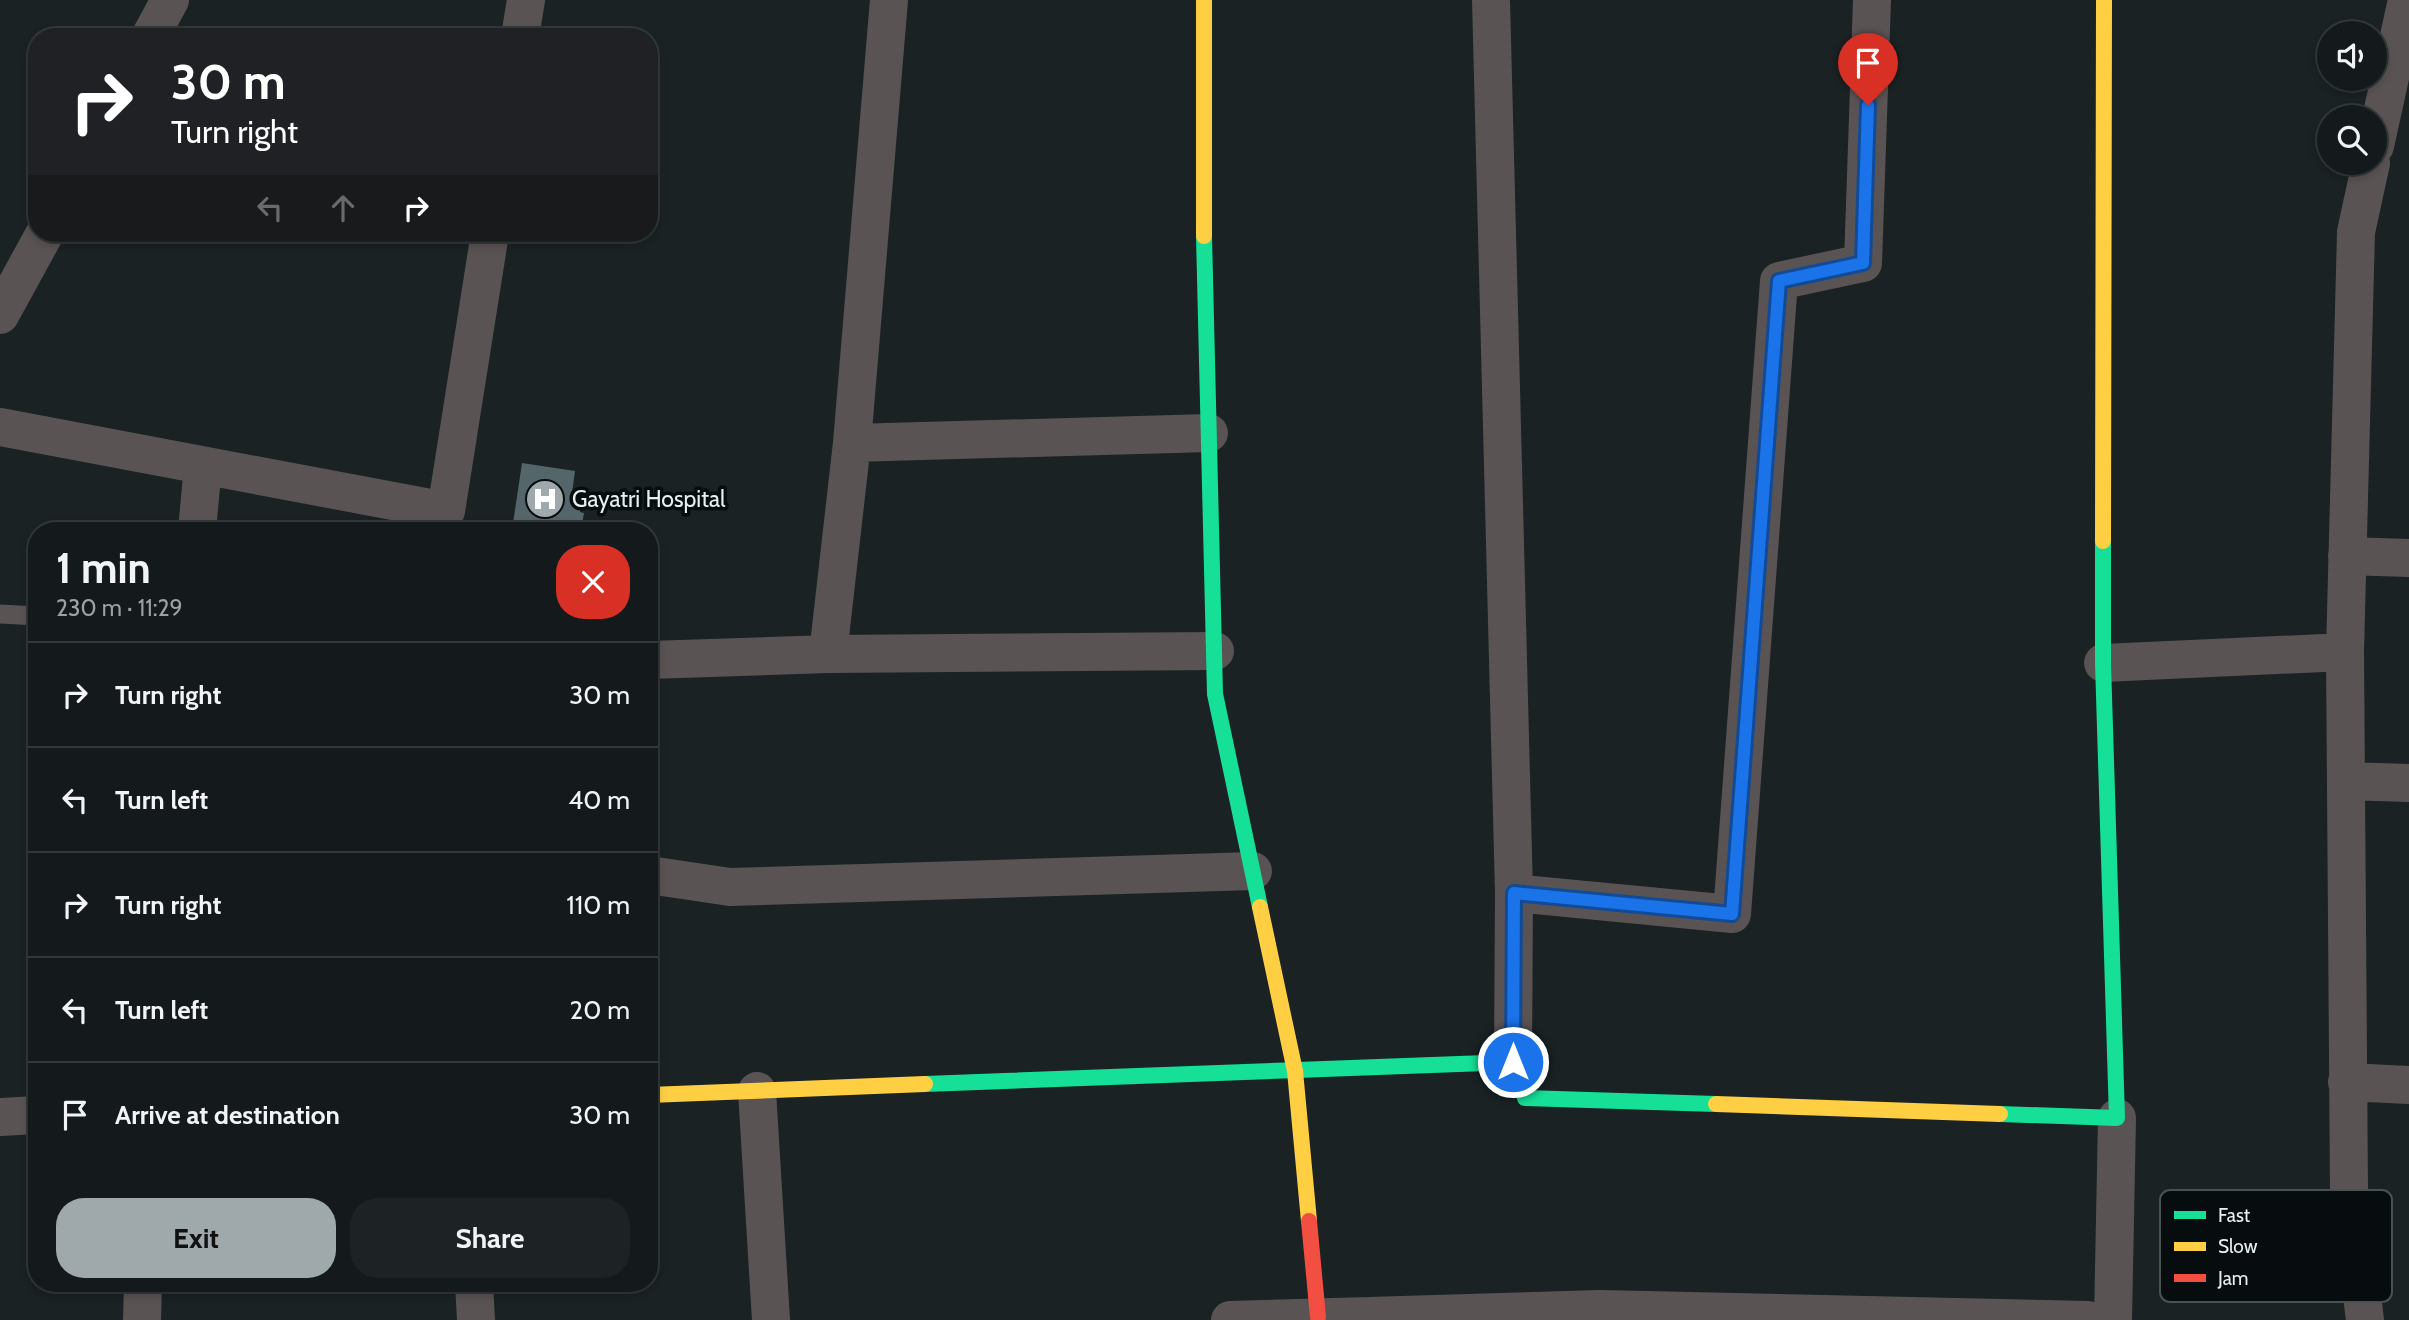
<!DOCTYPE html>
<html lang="en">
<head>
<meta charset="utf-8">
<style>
	body { margin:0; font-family:Cabin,sans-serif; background:#1d2324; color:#f1f3f6; height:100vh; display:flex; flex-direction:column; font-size:26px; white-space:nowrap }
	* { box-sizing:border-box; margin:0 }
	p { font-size:23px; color:#9da1a3 }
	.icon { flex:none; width:38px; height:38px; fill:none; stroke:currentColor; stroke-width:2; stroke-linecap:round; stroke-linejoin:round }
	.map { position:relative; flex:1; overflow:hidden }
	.panel { position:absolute; left:28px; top:522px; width:630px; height:770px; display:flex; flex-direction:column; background:#141a1b; border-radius:28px; box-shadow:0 4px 10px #0003,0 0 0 2px #33383a }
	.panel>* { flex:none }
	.top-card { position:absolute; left:28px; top:28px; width:630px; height:214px; border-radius:28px; box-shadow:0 4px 10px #0003,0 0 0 2px #33383a; background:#202124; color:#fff; overflow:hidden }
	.tools { position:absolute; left:2317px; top:21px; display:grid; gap:14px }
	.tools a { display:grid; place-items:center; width:70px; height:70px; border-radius:50%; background:#141a1b; box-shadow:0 4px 10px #0003,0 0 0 2px #33383a; font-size:35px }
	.pin { position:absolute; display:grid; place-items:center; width:60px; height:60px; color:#fff; margin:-72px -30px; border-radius:50% 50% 50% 0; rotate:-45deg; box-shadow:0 0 7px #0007 }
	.pin .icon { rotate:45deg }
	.me { position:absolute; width:77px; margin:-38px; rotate:0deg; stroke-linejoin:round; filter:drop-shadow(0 0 5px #0008) }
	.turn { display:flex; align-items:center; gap:24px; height:147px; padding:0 28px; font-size:32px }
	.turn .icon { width:91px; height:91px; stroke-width:2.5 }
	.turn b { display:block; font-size:49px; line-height:60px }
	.lanes { display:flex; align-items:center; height:66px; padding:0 28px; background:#0003; justify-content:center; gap:35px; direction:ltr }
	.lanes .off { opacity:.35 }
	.round { display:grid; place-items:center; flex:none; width:74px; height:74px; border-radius:28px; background:#1d2324 }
	.head { display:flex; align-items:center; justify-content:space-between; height:119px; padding:0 28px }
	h1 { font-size:42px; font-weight:800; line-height:52px }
	.action { display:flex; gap:14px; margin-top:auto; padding:14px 28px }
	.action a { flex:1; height:80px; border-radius:28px; background:#9fa8aa; color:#111; font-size:28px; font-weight:800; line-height:80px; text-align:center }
	.action a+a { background:#1d2324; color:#f1f3f6 }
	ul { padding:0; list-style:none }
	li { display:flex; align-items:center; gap:21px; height:105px; padding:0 28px; border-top:2px solid #33383a }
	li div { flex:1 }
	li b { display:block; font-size:26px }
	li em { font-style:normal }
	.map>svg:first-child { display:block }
</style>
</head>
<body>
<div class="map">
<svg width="2409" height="1320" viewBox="0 0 2409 1320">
	<rect width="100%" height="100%" fill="#1a2224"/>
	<path fill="#546669" d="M522 463 575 471 572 493 582 494 580 512 584 513 581 530H512Z"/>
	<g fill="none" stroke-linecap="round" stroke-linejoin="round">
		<path stroke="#5a5354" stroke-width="19" d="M0 614 37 616"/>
		<path stroke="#5a5354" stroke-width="38" d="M1491 0 1514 893 1513 1062
			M150 37 170 0
			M520 37 526 0
			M2375 146 2407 0
			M0 315 45 233
			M0 427 446 511 490 233
			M852 443 1209 433
			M197 530 203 466
			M2347 556 2409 558
			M828 654 1215 651
			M649 660 828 654 852 443 889 0
			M2103 663 2345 652
			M2346 781 2409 783
			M649 875 730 887 1253 871
			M1514 893 1732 914 1779 281 1863 263 1872 0
			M2347 1082 2409 1085
			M757 1091 771 1320
			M0 1117 37 1115
			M474 1283 476 1320
			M142 1320 143 1283
			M1230 1320 1369 1316
			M1369 1320V1316L1600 1309 2088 1320
			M2113 1320 2117 1118
			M2365 1320 2349 1190 2345 652 2356 232 2371 163"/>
		<path stroke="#16e098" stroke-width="16" d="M1204 236 1215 694 1260 907
			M925 1084 1513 1062 1525 1098 1716 1104
			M2000 1114 2117 1118 2103 663V541"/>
		<path stroke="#ffcf43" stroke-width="16" d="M1204 236V0
			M2103 541 2104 0
			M1260 907 1295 1071 1309 1221
			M649 1095 925 1084
			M1716 1104 2000 1114"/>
		<path stroke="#f24e42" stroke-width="16" d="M1309 1221 1318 1317"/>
	</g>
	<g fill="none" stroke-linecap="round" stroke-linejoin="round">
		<defs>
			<path id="route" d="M1513 1062 1514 893 1732 914 1779 281 1863 263 1868 105"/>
		</defs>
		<use href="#route" stroke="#114b97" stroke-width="18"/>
		<use href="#route" stroke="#1a73e8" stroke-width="12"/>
	</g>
	<defs>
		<symbol id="hospital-disc" viewBox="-11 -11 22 22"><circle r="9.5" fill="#9fa8aa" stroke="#070d0f"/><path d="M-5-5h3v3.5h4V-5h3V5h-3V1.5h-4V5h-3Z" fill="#fff"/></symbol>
	</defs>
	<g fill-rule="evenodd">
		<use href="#hospital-disc" x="523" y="477" width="44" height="44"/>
	</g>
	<g text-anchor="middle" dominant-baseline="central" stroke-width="7" stroke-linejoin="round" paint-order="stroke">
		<g font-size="23" fill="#e6f0f2" stroke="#070d0f" text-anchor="start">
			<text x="572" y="499">Gayatri Hospital</text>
		</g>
	</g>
	<rect x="2160" y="1190" width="232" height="112" rx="10" fill="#070d0f" stroke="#4a5153" stroke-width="2"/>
	<rect x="2174" y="1211" width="32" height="8" fill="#16e098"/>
	<rect x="2174" y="1242" width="32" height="9" fill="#ffcf43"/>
	<rect x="2174" y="1274" width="32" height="8" fill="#f24e42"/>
	<g font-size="19" fill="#e6f0f2">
		<text x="2218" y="1222">Fast</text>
		<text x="2218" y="1253">Slow</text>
		<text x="2218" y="1285">Jam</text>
	</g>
</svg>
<div class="tools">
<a><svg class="icon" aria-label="sound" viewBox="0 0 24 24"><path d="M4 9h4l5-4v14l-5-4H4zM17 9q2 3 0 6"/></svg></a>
<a><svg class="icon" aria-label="search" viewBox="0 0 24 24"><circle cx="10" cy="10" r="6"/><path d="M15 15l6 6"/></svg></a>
</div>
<div class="pin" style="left:1868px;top:105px;background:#d93025"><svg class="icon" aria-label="arrive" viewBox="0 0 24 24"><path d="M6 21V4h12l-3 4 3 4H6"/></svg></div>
<svg class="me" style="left:1513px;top:1062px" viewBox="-20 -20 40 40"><circle r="17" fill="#1a73e8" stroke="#fff" stroke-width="3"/><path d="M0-11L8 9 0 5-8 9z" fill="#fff"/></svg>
<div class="top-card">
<div class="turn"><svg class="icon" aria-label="right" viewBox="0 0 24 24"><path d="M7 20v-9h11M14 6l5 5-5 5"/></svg><div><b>30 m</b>Turn right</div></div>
<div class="lanes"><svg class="icon off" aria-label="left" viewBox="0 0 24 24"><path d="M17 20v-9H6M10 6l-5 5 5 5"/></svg><svg class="icon off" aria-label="ahead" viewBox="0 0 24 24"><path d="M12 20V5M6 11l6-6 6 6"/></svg><svg class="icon" aria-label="right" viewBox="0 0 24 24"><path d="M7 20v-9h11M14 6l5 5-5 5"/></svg></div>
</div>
<section class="panel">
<div class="head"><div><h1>1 min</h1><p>230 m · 11:29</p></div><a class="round" style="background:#d93025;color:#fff"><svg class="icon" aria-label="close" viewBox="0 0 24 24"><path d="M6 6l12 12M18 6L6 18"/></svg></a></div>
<ul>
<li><svg class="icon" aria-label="right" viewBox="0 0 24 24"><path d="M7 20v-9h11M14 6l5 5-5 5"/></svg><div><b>Turn right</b></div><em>30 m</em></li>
<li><svg class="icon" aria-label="left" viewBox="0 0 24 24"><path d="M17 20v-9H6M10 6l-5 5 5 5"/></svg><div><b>Turn left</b></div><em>40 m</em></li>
<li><svg class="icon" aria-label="right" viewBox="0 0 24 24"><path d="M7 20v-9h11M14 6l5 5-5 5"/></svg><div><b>Turn right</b></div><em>110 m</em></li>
<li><svg class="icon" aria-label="left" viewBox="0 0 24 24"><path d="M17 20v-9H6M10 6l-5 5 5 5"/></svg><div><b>Turn left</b></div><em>20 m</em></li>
<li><svg class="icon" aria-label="arrive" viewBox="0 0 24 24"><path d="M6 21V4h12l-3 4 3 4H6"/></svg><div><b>Arrive at destination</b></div><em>30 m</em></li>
</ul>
<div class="action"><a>Exit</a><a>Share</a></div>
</section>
</div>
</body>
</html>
